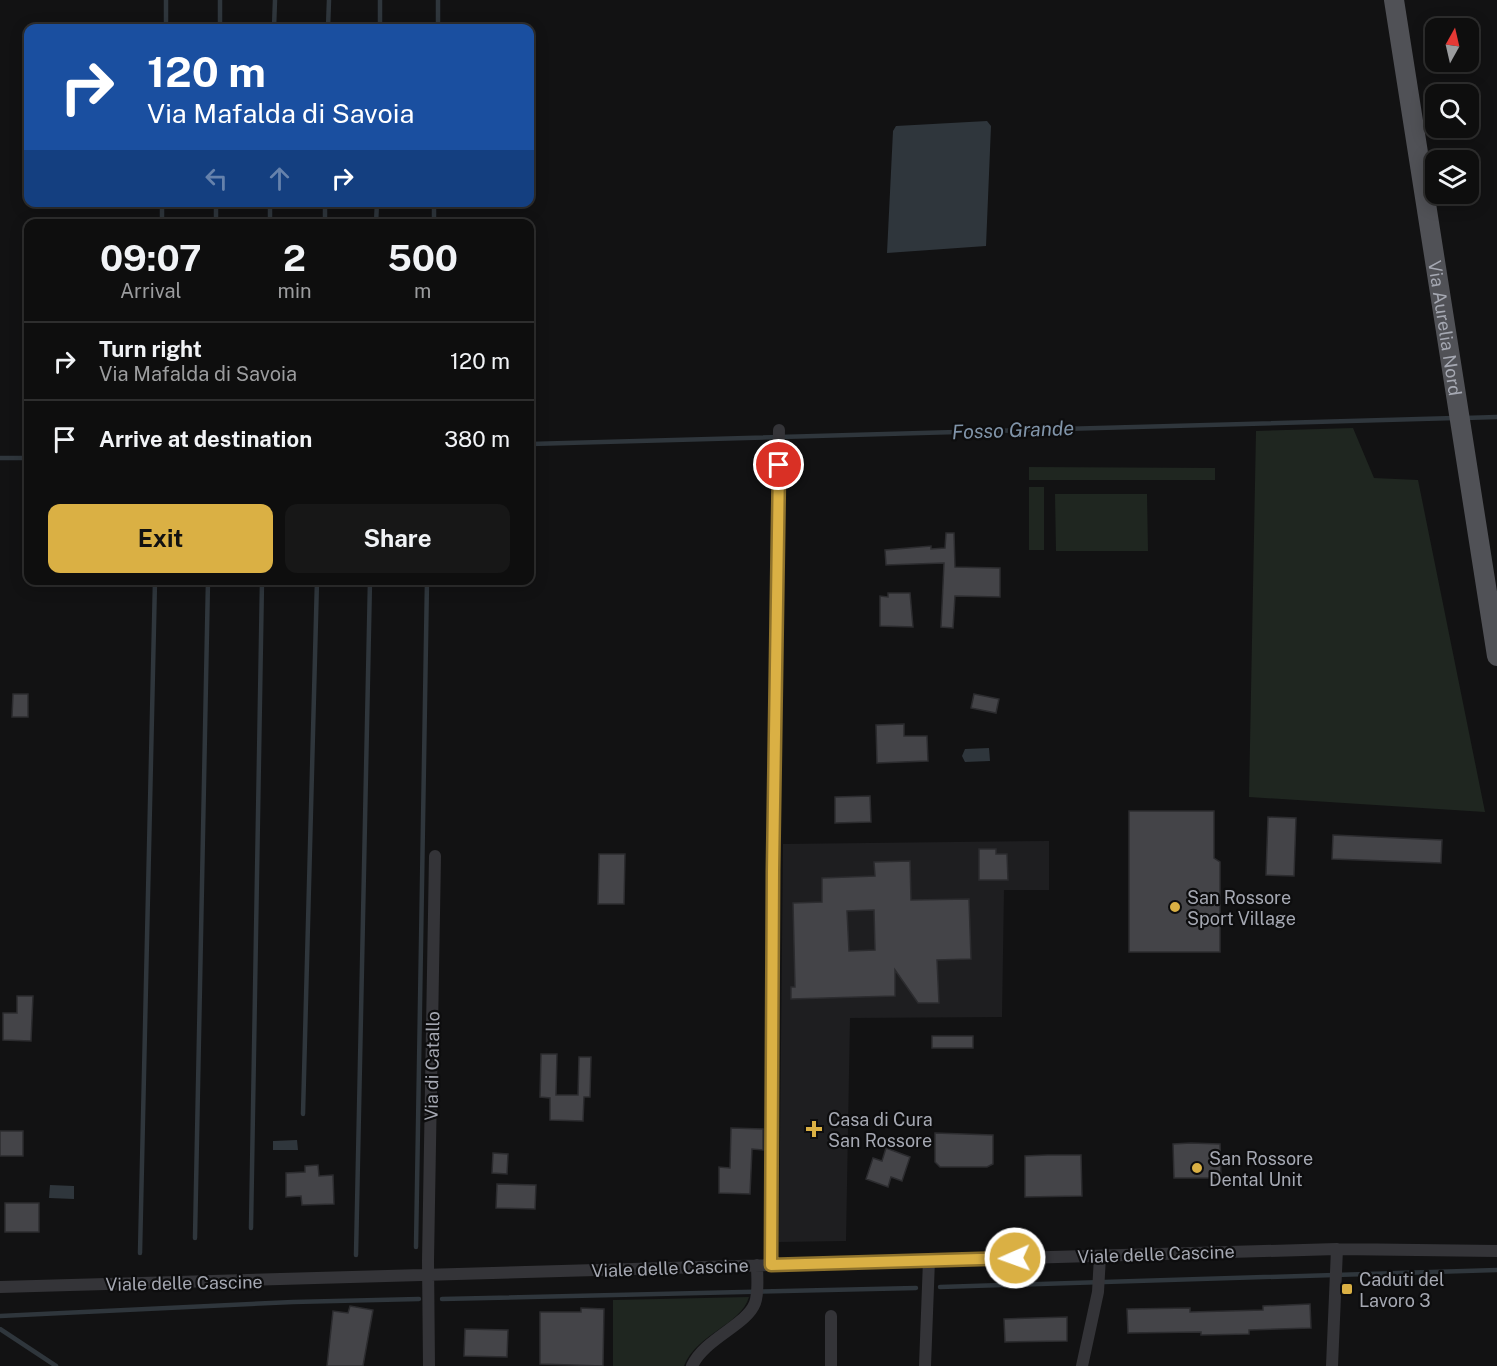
<!DOCTYPE html>
<html lang="en">
<head>
<meta charset="utf-8">
<style>
	body { margin:0; font-family:"Public Sans",sans-serif; background:#171717; color:#f1f3f6; height:100vh; display:flex; flex-direction:column; font-size:22px; white-space:nowrap }
	* { box-sizing:border-box; margin:0 }
	p { font-size:20px; color:#9b9c9e }
	.icon { flex:none; width:33px; height:33px; fill:none; stroke:currentColor; stroke-width:2; stroke-linecap:round; stroke-linejoin:round }
	.map { position:relative; flex:1; overflow:hidden }
	.side { position:absolute; left:24px; top:219px; width:510px; height:366px; display:flex; flex-direction:column; background:#0e0e0e; border-radius:12px; box-shadow:0 3px 15px #0003,0 0 0 2px #2e2e2e }
	.side>* { flex:none }
	.guide { position:absolute; left:24px; top:24px; width:510px; height:183px; border-radius:12px; box-shadow:0 3px 15px #0003,0 0 0 2px #2e2e2e; background:#1a4fa0; color:#fff; overflow:hidden }
	.needle { width:39px; rotate:8deg }
	.buttons { position:absolute; left:1425px; top:18px; display:grid; gap:12px }
	.buttons a { display:grid; place-items:center; width:54px; height:54px; border-radius:12px; background:#0e0e0e; box-shadow:0 3px 15px #0003,0 0 0 2px #2e2e2e; font-size:30px }
	.pin { position:absolute; display:grid; place-items:center; width:51px; height:51px; color:#fff; margin:-26px; border:3px solid #fff; border-radius:50%; box-shadow:0 2px 6px #0007 }
	.me { position:absolute; width:66px; margin:-33px; rotate:268deg; stroke-linejoin:round; filter:drop-shadow(0 0 4px #0008) }
	.turn { display:flex; align-items:center; gap:21px; height:126px; padding:0 24px; font-size:27px }
	.turn .icon { width:78px; height:78px; stroke-width:2.5 }
	.turn b { display:block; font-size:42px; line-height:51px }
	.lanes { display:flex; align-items:center; height:57px; padding:0 24px; background:#0003; justify-content:center; gap:30px; direction:ltr }
	.lanes .off { opacity:.35 }
	.eta { display:flex; justify-content:space-evenly; align-items:center; height:102px; text-align:center }
	.eta b { font-size:36px; font-weight:700; line-height:42px }
	.cta { display:flex; gap:12px; margin-top:auto; padding:12px 24px }
	.cta a { flex:1; height:69px; border-radius:12px; background:#dab044; color:#111; font-size:24px; font-weight:700; line-height:69px; text-align:center }
	.cta a+a { background:#171717; color:#f1f3f6 }
	ul { padding:0; list-style:none }
	li { display:flex; align-items:center; gap:18px; height:78px; padding:0 24px; border-top:2px solid #2e2e2e }
	li div { flex:1 }
	li b { display:block; font-size:22px }
	li em { font-style:normal }
	.map>svg:first-child { display:block }
</style>
</head>
<body>
<div class="map">
<svg width="1497" height="1366" viewBox="0 0 1497 1366">
	<rect width="100%" height="100%" fill="#121213"/>
	<path fill="#1e1e20" d="M1049 841V890H1004L1002 1017 850 1018 846 1241 779 1242 783 844Z"/>
	<path fill="#1f2620" d="M1353 428 1374 478 1418 480 1485 812 1249 797 1256 431Z
		M1029 467 1215 468V480H1029Z
		M1029 487H1044V550H1029Z
		M1055 494H1147L1148 551H1056Z
		M749 1297C741 1325 696 1334 684 1366H613V1300Z"/>
	<path fill="#2f363c" d="M987 121 991 126 986 246 887 253 893 131 896 126Z
		M989 748 990 761 965 762 962 756 965 749Z
		M297 1140 298 1150H273V1141Z
		M50 1185 74 1186V1199L49 1198Z"/>
	<g fill="none" stroke-linecap="round" stroke-linejoin="round">
		<path stroke="#2f363c" stroke-width="4.5" d="M166 28V0
			M220 28V0
			M274 28 275 0
			M328 28 329 0
			M380 28V0
			M438 28V0
			M162 224V202
			M216 224V202
			M270 224V202
			M325 224V202
			M376 224 377 202
			M434 224V202
			M1464 418 1497 417
			M530 444 1455 418
			M0 458H28
			M303 1114 317 580
			M251 1228 262 580
			M195 1238 208 580
			M416 1247 427 580
			M140 1253 155 580
			M356 1255 370 580
			M940 1287 1497 1270
			M442 1299 916 1288
			M0 1316 293 1302 419 1299
			M0 1329 56 1366"/>
	</g>
	<path fill="#444448" stroke="#2c2c2f" stroke-width="1.5" fill-rule="evenodd" d="M946 533H954L955 567 1000 568V597L955 596 953 628 941 627 944 563 886 565 885 550 931 546V549L945 548Z
		M888 593H910L913 627 880 626V596L888 597Z
		M13 694H28V717H12Z
		M974 694 999 699 996 713 971 708Z
		M904 724V736H927L928 761 877 763 876 725Z
		M870 796 871 822 835 823V797Z
		M1129 811H1214V858L1220 862V952H1129Z
		M1268 817 1296 818 1294 876 1266 875Z
		M1333 835 1442 840 1441 863 1332 859Z
		M979 849H996V854H1007L1008 880H979Z
		M599 854H625L624 904H598Z
		M910 861 911 900 969 899 971 959 937 960 939 1003H918L895 970V996L791 999V987H795L793 903 822 902V878L875 876 874 862ZM874 910 875 950 849 951 847 911Z
		M17 996H33L31 1041 3 1040V1013H17Z
		M932 1036H973V1048H932Z
		M541 1054H557L556 1095H578L579 1057H591L590 1097H584L583 1121 550 1120V1098L540 1097Z
		M731 1128 763 1129V1150L752 1149 750 1194 719 1193V1167L730 1168Z
		M0 1131H23V1156H0Z
		M935 1133 993 1135V1164L987 1167H940L935 1162Z
		M1191 1143 1220 1144 1221 1178H1174L1173 1144Z
		M886 1148 910 1157 902 1181 891 1177 888 1187 866 1179 873 1158 882 1161Z
		M493 1153 508 1154 507 1174 492 1173Z
		M1047 1155H1081L1082 1196 1025 1197V1156Z
		M318 1165 319 1176 333 1175 334 1204 302 1205 301 1196 286 1197V1173L305 1172V1166Z
		M497 1184 536 1185 535 1209 496 1208Z
		M5 1203H39V1232H5Z
		M1310 1304 1311 1328 1249 1330V1334L1201 1335V1332L1128 1333 1127 1309 1190 1308V1312L1263 1310V1306Z
		M350 1306 373 1310 363 1366H327L333 1311 348 1313Z
		M581 1308 604 1309 603 1366 540 1364V1312H581Z
		M1067 1317V1341L1005 1342 1004 1319Z
		M465 1329 508 1330 507 1357 464 1356Z"/>
	<g fill="none" stroke-linecap="round" stroke-linejoin="round">
		<path stroke="#343438" stroke-width="12" d="M771 1265 773 847 779 430
			M0 1287 1337 1249 1497 1251
			M429 1366 428 1261 435 856
			M692 1366C704 1339 747 1325 755 1303 759 1292 757 1277 757 1265
			M831 1366V1316
			M925 1366 929 1260
			M1082 1366 1098 1292 1100 1256
			M1332 1366 1337 1249"/>
		<path stroke="#505156" stroke-width="20" id="s1" d="M1394 0 1497 656"/>
	</g>
	<g fill="none" stroke-linecap="round" stroke-linejoin="round">
		<defs>
			<path id="route" d="M779 465 773 871 771 1265 1015 1258"/>
		</defs>
		<use href="#route" stroke="#8e722c" stroke-width="15"/>
		<use href="#route" stroke="#dab044" stroke-width="10"/>
	</g>
	<g fill="#dab044" stroke="#0d0d0e" stroke-width="2">
		<circle cx="1175" cy="907" r="6"/>
		<path d="M811 1120h6v6h6v6h-6v6h-6v-6h-6v-6h6z"/>
		<circle cx="1197" cy="1168" r="6"/>
		<rect x="1341" y="1283" width="12" height="12" rx="3"/>
	</g>
	<g text-anchor="middle" dominant-baseline="central" stroke-width="4.5" stroke-linejoin="round" paint-order="stroke">
		<g font-size="18" fill="#a5a8b2" stroke="#0d0d0e">
			<text stroke="none"><textPath href="#s1" startOffset="332">Via Aurelia Nord</textPath></text>
			<text transform="translate(432 1066) rotate(-89)">Via di Catallo</text>
			<text transform="translate(1156 1254) rotate(-2)">Viale delle Cascine</text>
			<text transform="translate(670 1268) rotate(-2)">Viale delle Cascine</text>
			<text transform="translate(184 1283) rotate(-1)">Viale delle Cascine</text>
		</g>
		<g font-size="18" fill="#a5a8b2" stroke="#0d0d0e" text-anchor="start">
			<text x="1187" y="897">San Rossore<tspan x="1187" dy="21">Sport Village</tspan></text>
			<text x="828" y="1119">Casa di Cura<tspan x="828" dy="21">San Rossore</tspan></text>
			<text x="1209" y="1158">San Rossore<tspan x="1209" dy="21">Dental Unit</tspan></text>
			<text x="1359" y="1279">Caduti del<tspan x="1359" dy="21">Lavoro 3</tspan></text>
		</g>
		<g font-size="20" font-style="italic" fill="#8094a9" stroke="#0d0d0e">
			<text transform="translate(1013 430) rotate(-2)">Fosso Grande</text>
		</g>
	</g>
</svg>
<div class="buttons">
<a><svg class="needle" viewBox="-14 -14 28 28"><path d="M0-13l5 13h-10z" fill="#e53935"/><path d="M0 13l5-13h-10z" fill="#9b9c9e"/></svg></a>
<a><svg class="icon" aria-label="search" viewBox="0 0 24 24"><circle cx="10" cy="10" r="6"/><path d="M15 15l6 6"/></svg></a>
<a><svg class="icon" aria-label="layers" viewBox="0 0 24 24"><path d="M12 4l9 5-9 5-9-5zM3 14l9 5 9-5"/></svg></a>
</div>
<div class="pin" style="left:779px;top:465px;background:#d93025"><svg class="icon" aria-label="arrive" viewBox="0 0 24 24"><path d="M6 21V4h12l-3 4 3 4H6"/></svg></div>
<svg class="me" style="left:1015px;top:1258px" viewBox="-20 -20 40 40"><circle r="17" fill="#dab044" stroke="#fff" stroke-width="3"/><path d="M0-11L8 9 0 5-8 9z" fill="#fff"/></svg>
<div class="guide">
<div class="turn"><svg class="icon" aria-label="right" viewBox="0 0 24 24"><path d="M7 20v-9h11M14 6l5 5-5 5"/></svg><div><b>120 m</b>Via Mafalda di Savoia</div></div>
<div class="lanes"><svg class="icon off" aria-label="left" viewBox="0 0 24 24"><path d="M17 20v-9H6M10 6l-5 5 5 5"/></svg><svg class="icon off" aria-label="ahead" viewBox="0 0 24 24"><path d="M12 20V5M6 11l6-6 6 6"/></svg><svg class="icon" aria-label="right" viewBox="0 0 24 24"><path d="M7 20v-9h11M14 6l5 5-5 5"/></svg></div>
</div>
<section class="side">
<div class="eta">
<div><b>09:07</b><p>Arrival</p></div>
<div><b>2</b><p>min</p></div>
<div><b>500</b><p>m</p></div>
</div>
<ul>
<li><svg class="icon" aria-label="right" viewBox="0 0 24 24"><path d="M7 20v-9h11M14 6l5 5-5 5"/></svg><div><b>Turn right</b><p>Via Mafalda di Savoia</p></div><em>120 m</em></li>
<li><svg class="icon" aria-label="arrive" viewBox="0 0 24 24"><path d="M6 21V4h12l-3 4 3 4H6"/></svg><div><b>Arrive at destination</b></div><em>380 m</em></li>
</ul>
<div class="cta"><a>Exit</a><a>Share</a></div>
</section>
</div>
</body>
</html>
